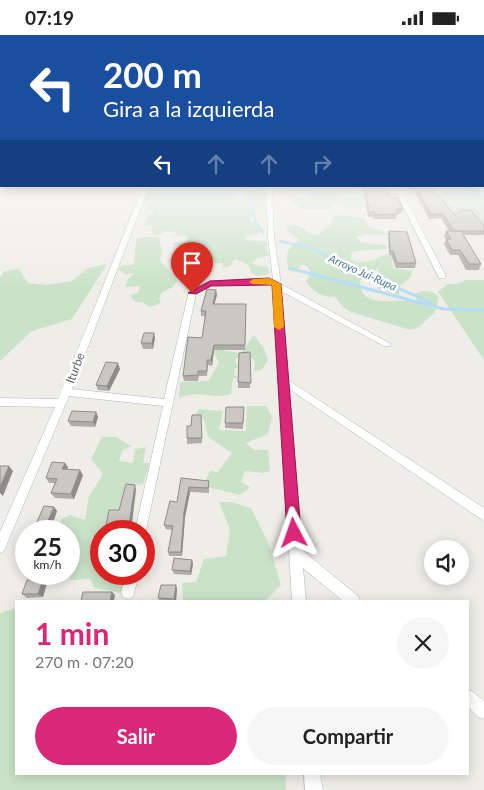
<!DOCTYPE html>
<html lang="es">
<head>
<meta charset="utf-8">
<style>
	body { margin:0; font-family:Lato,sans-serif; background:#f6f6f6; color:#222; height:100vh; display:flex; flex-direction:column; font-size:19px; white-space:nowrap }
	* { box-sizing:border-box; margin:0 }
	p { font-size:16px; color:#767676 }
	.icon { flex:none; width:28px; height:28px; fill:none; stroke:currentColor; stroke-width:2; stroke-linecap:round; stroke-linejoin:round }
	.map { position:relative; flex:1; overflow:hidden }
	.panel { position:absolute; left:15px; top:565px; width:454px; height:175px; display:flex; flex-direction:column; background:#fff; border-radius:0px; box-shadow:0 2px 12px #0003 }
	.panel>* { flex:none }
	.guide { position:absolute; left:0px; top:0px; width:485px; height:152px; box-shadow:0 2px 12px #0003; background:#1a4fa0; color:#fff; overflow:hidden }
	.buttons { position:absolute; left:424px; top:505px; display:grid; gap:10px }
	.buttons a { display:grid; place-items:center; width:45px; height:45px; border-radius:50%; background:#fff; box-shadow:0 2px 12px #0003; font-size:25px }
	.speed { position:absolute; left:15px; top:485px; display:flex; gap:10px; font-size:25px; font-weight:700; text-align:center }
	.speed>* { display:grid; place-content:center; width:65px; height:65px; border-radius:50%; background:#fff; box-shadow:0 2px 12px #0003; line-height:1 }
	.speed small { font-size:12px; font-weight:400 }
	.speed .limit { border:8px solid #d22; background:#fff; color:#111 }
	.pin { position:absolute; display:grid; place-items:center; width:42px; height:42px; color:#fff; margin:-51px -21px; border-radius:50% 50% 50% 0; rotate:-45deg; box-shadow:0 0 5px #0007 }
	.pin .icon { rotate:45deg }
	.me { position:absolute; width:55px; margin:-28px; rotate:356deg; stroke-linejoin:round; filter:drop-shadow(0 0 4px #0008) }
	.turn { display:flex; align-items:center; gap:18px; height:105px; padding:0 20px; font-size:22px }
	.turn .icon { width:65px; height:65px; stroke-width:2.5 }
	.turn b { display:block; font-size:35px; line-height:42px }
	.lanes { display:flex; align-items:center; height:48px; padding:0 20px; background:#0003; justify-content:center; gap:25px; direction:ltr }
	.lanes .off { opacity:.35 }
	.round { display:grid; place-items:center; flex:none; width:52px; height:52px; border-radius:26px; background:#f6f6f6 }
	.head { display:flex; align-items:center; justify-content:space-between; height:85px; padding:0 20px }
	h1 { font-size:30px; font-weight:700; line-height:38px; color:#db2777 }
	.cta { display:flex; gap:10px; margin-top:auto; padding:10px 20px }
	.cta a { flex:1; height:58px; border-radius:30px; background:#db2777; color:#fff; font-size:20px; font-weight:700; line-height:58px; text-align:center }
	.cta a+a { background:#f6f6f6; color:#222 }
	.status { display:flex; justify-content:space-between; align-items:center; height:35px; padding:0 25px; background:#fff; direction:ltr }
	.status svg { height:14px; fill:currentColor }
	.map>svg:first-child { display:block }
</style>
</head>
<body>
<div class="status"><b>07:19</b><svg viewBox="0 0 49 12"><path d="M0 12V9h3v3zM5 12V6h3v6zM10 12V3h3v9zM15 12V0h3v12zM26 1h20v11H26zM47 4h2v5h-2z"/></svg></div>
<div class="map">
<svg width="484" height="755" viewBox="0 0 484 755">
	<rect width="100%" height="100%" fill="#efede8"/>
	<path fill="#cae3c8" d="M484 146V197L439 179 454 177 453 174H439L437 164C454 149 462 151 484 151Z
		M151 151H242L246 155 234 156 235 164H243L248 160 253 181 249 183 251 187H255L261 198 247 201 245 205 267 207 266 214 269 220 256 224 252 229 268 232 269 239 257 241 251 237 248 230 235 224 230 231 222 233 223 228H212L207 231 192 229 180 232 170 225 173 217 178 215 177 211 172 209 175 207 183 208 188 205 187 201H169L175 200 177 197 163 196 162 199 154 200 151 195 154 191 143 190 149 179 153 178V174L146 175 148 170 143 166Z
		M288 151H309L313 156C323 159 333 153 343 159L341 163H356L360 158 369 166 363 167 366 171C354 176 343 171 333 169L330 170 332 174H302L287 162 291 159 299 163 309 162V160L306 156H290L285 153Z
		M268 153 269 161 261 174H254L249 154Z
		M342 180 365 183 367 190 390 200 368 199 356 202 361 207 389 211 385 214 354 216 351 219 352 225C370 234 381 216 391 220L393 233 412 236 411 242 400 251 399 260 378 254 376 240 379 233 360 245C357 275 399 264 417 265L415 259C423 254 433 255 439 262L435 277 419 292 410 295 351 277 344 273 334 261C325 265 310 254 306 246L311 238 308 232 302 229 294 237 289 235C285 220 286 214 299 205L289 196 286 191 298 190 311 199 318 200 329 192 333 182Z
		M146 202H159L162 218 160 225 177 246 173 252 162 257 159 264 161 268 150 272 142 267H135L130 260 138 258 140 251 125 252 128 244 134 238 125 239 118 234 122 230H134L136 204Z
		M107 229 72 284 32 296 0 326V242L5 236 19 234 28 248 47 250 72 246 88 233Z
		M466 245H484V325L438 257 448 249H457Z
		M254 300 264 313 268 325 262 335 254 336 255 327 252 323H235L236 329 240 333H235L234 340 241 343H233L231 359C209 365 202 354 179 363L180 347 208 346 219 328 214 317 215 305 226 316 241 318Z
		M247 371H266L272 382 268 399 246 408 254 415H268L270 436 263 438 245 436 241 447 250 452 240 460 203 451 210 436 218 437 232 418 208 402 204 384 193 383 199 374 223 376 219 395 246 396Z
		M102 402H116L131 411 122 416 119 426 133 428 135 414 146 412 143 428H150L143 449 126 451 127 477 109 478 104 496 91 504 95 516 101 517V539H129L122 558 94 553 90 544 70 545 69 518 75 502H69V496H56L62 484 70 480 85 485 89 461 103 439 91 424Z
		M219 467H231L251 473 268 507 281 550 265 566H183L182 548 196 547 204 524 226 521 230 495Z
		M16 573V739H286V755H0V578Z"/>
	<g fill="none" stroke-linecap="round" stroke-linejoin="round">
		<path stroke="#b3dcf5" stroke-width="2.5" d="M246 151 255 185 263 198
			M280 206 307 212 326 220"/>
		<path stroke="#b3dcf5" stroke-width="3" d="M323 219 431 268
			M289 233 444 274 484 275"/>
		<defs>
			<path id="street" d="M143 151H149L72 354 164 364 189 256 210 246 269 244 273 245 268 202 266 151H272L274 202 281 249 391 309 390 311H384L281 256 288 345 484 473V486L289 354 302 515 358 561 360 566H343L303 533 306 566H292L279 348 277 345 279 343 273 251 268 248 212 250 196 259 145 500 144 501V496H135L163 371 69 361 4 516 0 518V497L55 372 0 371V363L58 364Z
				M393 151H399L446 241 445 243H439Z
				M126 539H139L133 562 128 564 123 562 121 557Z
				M468 654 473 657 484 666V684L478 682 468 672Z
				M304 739H320L323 755H305Z"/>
		</defs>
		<use href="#street" stroke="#b3b5b8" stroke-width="1"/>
		<use href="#street" fill="#fff" fill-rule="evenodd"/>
	</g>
	<path fill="#afaca9" d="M239 151H260L259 153H239Z
		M353 151H386L391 163 403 174 401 179H397L396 184H374L373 182H368L363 153H353Z
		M407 151H430L455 180 484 190V200H464L481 229 479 235H466L458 220H450L444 209 446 204 444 201 446 196H449L441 183 429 184 413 155H408Z
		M389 196 416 228 415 233H396L391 220H389L388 200Z
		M217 260 214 269H246L245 315H214L212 331 208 330 207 341H199L198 346H184L183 341 202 303 205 281H201V276Z
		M154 298 155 303 153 314H143L141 308Z
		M250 317V353H238L239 318Z
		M120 334 109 356 98 355 96 350Z
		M244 372 243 394 225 393V388Z
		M96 377 98 382 95 392 71 391 68 386Z
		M201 380 202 408 187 409V403L191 391Z
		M68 432 67 434 83 440 74 464 55 463 51 458 55 448H49L46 443Z
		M181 443 209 450V458L190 457 185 482 182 521H169L168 517 172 495 166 494 164 490 177 467Z
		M54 472 57 476 51 493 41 492 37 487Z
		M193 529 191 540 174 539 172 535Z
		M43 545 47 548 43 562 27 563 22 559Z
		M176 550 177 554 176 566H160L158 563Z"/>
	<path fill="#8e8c89" d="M216 255 217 260 213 274V269Z
		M154 298 155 303 153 314 152 308Z
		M214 310V315L212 331 211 325Z
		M118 328 120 334 109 356 107 351Z
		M96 377 98 382 95 392 93 387Z
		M65 428 68 432 65 439 62 434Z
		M9 431 13 436 3 461 0 458V452Z
		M80 435 83 440 74 464 71 459Z
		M135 450 136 455 131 496H128Z
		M189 452 190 457 185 482 182 521 181 517 184 477Z
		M54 472 57 476 51 493 47 488Z
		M192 525 193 529 191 540 190 536Z
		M43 545 47 548 43 562 38 559Z
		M176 550 177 554 176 566H175L174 564Z
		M112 557 115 560 114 566H110Z"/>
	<path fill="#cbc8c4" stroke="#8e8c89" d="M365 151H386L391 163H398L403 174H396L398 179 375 180V177H369Z
		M415 151H430L455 180 461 175H470L484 190V196H454L443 179H431Z
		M389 196 407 197 416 228H397L393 216H390Z
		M446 196H461L481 229H469L460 215H452L446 204H451Z
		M207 254 216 255 213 269H246L245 310H214L211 325H207V336H198V340L183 341 188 302 202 303 206 276H201Z
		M144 298H154L152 308H141Z
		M250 317 251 348 238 347 239 318Z
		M106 327 118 328 107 351 96 350Z
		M226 372H244L243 388H225Z
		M72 376 96 377 93 387 68 386Z
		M192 380H201L202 403H187V391H191Z
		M52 427 65 428 62 434 80 435 71 459 51 458 57 444 46 443Z
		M0 431H9L0 452Z
		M181 443 209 446 208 453 189 452 184 477 181 517H168L173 491 164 490 170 466 177 467Z
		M126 449 135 450 128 496H102L103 495H105L109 475H119Z
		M44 471 54 472 47 488 37 487Z
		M101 499V511L97 510Z
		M174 523 192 525 190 536 172 535Z
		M27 545H43L38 559H22Z
		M161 550H176L174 564 158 563Z
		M83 557H112L110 566H81Z"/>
	<linearGradient id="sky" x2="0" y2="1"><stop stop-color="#93c4ed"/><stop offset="0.58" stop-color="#f8f7f5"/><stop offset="1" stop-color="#f8f7f5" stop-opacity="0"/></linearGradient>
	<rect width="484" height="251" fill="url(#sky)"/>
	<path fill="#db2777" stroke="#8e194d" d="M269 243 281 249 301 498 299 503 294 505 289 503 287 498 272 250 211 251 196 259 188 258 210 246Z"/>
	<path fill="#f59e0b" d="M269 243 281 249 284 292 279 295 274 292 272 250 253 249 249 247 253 244Z"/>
	<g text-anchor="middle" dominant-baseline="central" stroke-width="5" stroke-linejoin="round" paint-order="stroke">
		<g font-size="11" font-style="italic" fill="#4c799d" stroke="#fff">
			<text transform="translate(363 237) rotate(24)">Arroyo Jui-Rupa</text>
		</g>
		<g font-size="12" fill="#5f6366" stroke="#fff">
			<text transform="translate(75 333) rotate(-69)">Iturbe</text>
		</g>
	</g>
</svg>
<div class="buttons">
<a><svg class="icon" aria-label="sound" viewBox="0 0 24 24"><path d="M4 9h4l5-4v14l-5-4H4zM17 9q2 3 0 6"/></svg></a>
</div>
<div class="speed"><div>25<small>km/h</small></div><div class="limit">30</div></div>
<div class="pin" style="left:192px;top:258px;background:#d93025"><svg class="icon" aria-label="arrive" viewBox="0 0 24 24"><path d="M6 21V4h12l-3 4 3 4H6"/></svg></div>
<svg class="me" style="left:294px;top:498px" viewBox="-20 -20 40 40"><path d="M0-17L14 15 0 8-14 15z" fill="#db2777" stroke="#fff" stroke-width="4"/></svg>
<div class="guide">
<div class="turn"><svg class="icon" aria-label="left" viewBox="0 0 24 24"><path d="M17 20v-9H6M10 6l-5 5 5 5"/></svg><div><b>200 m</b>Gira a la izquierda</div></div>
<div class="lanes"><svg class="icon" aria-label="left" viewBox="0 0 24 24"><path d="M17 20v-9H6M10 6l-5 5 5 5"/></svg><svg class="icon off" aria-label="ahead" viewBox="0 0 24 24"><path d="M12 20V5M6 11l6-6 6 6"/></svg><svg class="icon off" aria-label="ahead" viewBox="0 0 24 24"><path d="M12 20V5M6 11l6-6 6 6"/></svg><svg class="icon off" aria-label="right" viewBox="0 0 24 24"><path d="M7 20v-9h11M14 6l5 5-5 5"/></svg></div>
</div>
<section class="panel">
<div class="head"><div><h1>1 min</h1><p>270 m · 07:20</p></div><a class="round"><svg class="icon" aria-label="close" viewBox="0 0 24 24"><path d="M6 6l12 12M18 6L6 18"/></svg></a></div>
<div class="cta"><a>Salir</a><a>Compartir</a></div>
</section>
</div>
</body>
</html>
